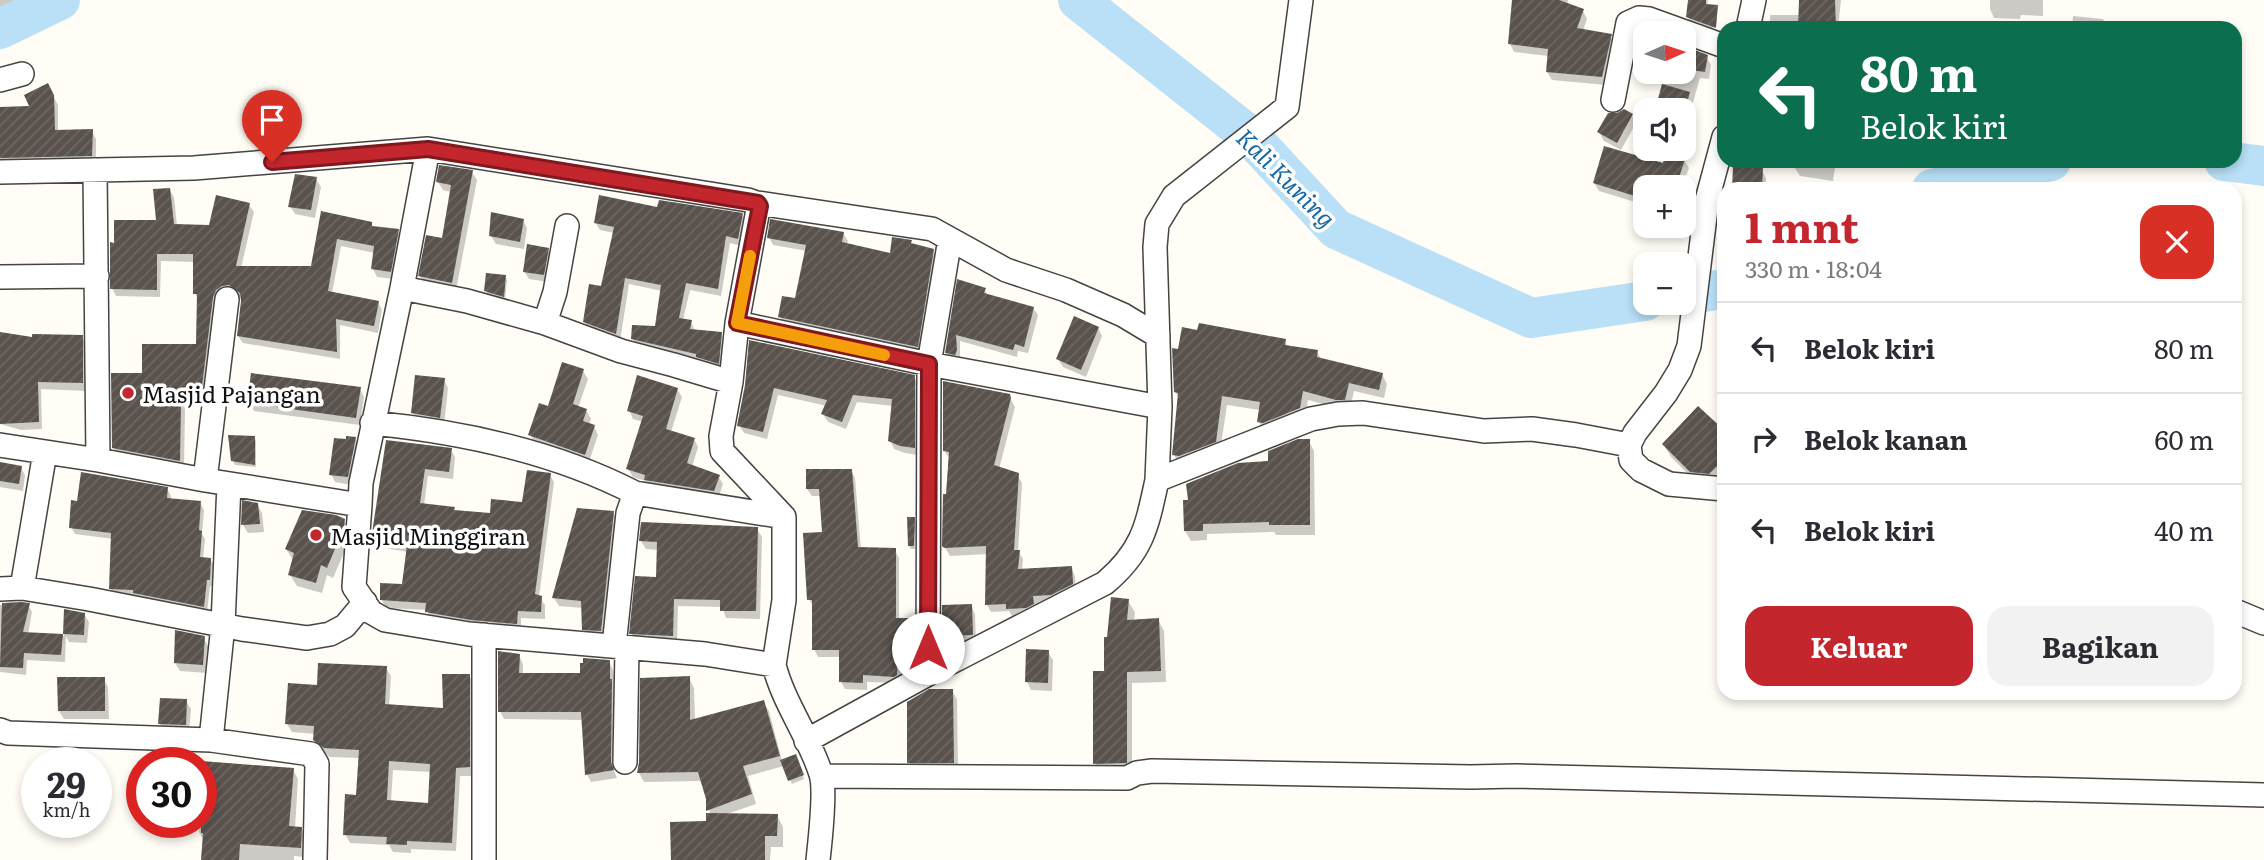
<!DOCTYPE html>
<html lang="id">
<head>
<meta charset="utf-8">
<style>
	body { margin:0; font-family:Literata,serif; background:#f2f2f3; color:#2b2b33; height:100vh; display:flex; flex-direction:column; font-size:26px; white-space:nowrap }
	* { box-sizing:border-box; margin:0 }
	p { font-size:23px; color:#7c7c81 }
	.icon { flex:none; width:38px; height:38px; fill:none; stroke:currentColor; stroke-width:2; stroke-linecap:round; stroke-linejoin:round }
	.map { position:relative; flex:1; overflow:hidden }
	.panel { position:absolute; left:1717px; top:182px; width:525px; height:518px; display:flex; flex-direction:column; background:#fff; border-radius:21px; box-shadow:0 4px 10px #0003 }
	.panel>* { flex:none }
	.guide { position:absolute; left:1717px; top:21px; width:525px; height:147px; border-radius:21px; box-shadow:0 4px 10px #0003; background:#0b6e4f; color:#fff; overflow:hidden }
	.needle { width:46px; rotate:87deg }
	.fabs { position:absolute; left:1633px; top:21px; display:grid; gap:14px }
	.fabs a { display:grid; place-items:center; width:63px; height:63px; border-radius:14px; background:#fff; box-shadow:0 4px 10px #0003; font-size:35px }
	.speed { position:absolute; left:21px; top:747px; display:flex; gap:14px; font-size:35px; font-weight:700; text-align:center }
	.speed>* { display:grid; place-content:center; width:91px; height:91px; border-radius:50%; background:#fff; box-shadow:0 4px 10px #0003; line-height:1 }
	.speed small { font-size:18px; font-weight:400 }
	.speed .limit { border:10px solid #d22; background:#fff; color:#111 }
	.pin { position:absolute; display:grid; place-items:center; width:60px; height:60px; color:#fff; margin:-72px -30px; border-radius:50% 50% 50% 0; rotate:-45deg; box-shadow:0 0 7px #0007 }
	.pin .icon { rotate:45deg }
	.me { position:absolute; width:77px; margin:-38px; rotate:0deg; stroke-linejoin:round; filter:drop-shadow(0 0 5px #0008) }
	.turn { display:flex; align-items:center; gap:24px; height:147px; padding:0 28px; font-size:32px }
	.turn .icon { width:91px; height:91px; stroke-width:2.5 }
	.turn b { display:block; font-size:49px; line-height:60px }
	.round { display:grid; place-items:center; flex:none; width:74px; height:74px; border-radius:21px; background:#f2f2f3 }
	.overview { display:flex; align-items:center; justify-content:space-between; height:119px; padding:0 28px }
	h1 { font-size:42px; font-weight:700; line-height:52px; color:#c4262e }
	.button { display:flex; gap:14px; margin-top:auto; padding:14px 28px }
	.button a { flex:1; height:80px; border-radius:21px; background:#c4262e; color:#fff; font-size:28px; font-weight:700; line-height:80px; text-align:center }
	.button a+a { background:#f2f2f3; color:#2b2b33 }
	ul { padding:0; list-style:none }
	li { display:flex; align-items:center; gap:21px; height:91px; padding:0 28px; border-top:2px solid #e1e1e2 }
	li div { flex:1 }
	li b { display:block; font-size:26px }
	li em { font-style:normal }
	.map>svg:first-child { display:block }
</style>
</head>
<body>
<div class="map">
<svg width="2264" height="860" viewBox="0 0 2264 860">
	<defs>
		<pattern id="building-hatch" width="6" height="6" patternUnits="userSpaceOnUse" patternTransform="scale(1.75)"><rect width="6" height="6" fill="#5a524d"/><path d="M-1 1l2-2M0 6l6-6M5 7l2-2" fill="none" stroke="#6d6662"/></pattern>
	</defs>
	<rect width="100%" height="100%" fill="#fffdf5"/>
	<path fill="#0003" fill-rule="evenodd" d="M0 0H14L15 22 0 23Z
		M1515 0H1568L1567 5 1583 11 1587 19 1583 31 1610 36 1615 44 1606 85 1552 80 1547 72 1549 56 1514 52 1510 44Z
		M1690 0H1708L1707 6 1716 10 1713 29 1690 21 1688 17Z
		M1801 0H1841L1838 28H1770V15H1800Z
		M1990 0H2043V16L2021 15 2020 19 1994 18 1990 9Z
		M2073 16 2103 19 2108 28H2072Z
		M1645 35V72H1684V48L1706 56 1711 65 1709 79 1700 78 1686 127 1684 126V110H1657L1664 82 1639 79 1635 70Z
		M47 85 58 105V131H92L96 139V164L0 167V109L32 108Z
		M1632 115 1636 123 1621 150 1604 141 1599 132Z
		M1684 160 1689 168 1682 187H1645V205L1599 191 1594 183Z
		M1796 161H1836L1833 181 1800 176 1795 168Z
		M1761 169 1766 178V189H1733Z
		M472 172 477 180 456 290 425 284 420 276 443 240 451 192 443 190 438 182Z
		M316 179 321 187 315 218 295 214 290 206Z
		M169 189 174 197 177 226 210 227 249 205 254 212 241 268H313L322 213 371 224 374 228 398 231 402 239 395 279 377 277 373 269 375 253 341 246 332 293 378 302 382 310 378 333 340 325V359L243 343 238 336 242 298 235 293 205 402H188V408H185L184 468 118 456 114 448 144 375 198 346 199 300 195 294V262L161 261 160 297 116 296 112 288 158 221Z
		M658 209 742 215 746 222 742 246 730 243 721 296 690 290 683 320 691 322 695 331 721 334 725 341 722 370 702 364 700 361 638 346 633 339 656 328 662 291 629 284 620 341 589 329 585 322 602 288 614 233 600 230 595 222Z
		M1720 219 1724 220V242H1720L1718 238Z
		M523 220 527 228 524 249 496 244 491 236Z
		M843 233 848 241 847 245 891 255 911 242 913 246 933 251 938 259 921 354 785 325 780 317 796 300 807 251 773 245 769 237Z
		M548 249 552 257 548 282 529 279 524 271Z
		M505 277 507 280 505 299 488 295 486 291Z
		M959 282 984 289 989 297 1033 308 1038 315 1028 353 1018 351 1017 357 960 341V359L951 360 947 352Z
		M1098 328 1102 336 1086 377 1063 367 1058 359Z
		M0 333 33 340 82 337 86 345 87 391 41 389 42 429 21 430 0 424Z
		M1285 341 1288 347 1317 352 1322 360 1382 374 1387 384 1384 398 1354 391 1350 409H1342L1308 400 1305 418 1264 431 1259 422 1260 410 1227 405 1220 451 1179 464 1174 455 1179 398 1175 392Z
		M583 371 588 379 578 408 586 410 591 419 589 425 594 426 598 435 589 462 535 443 530 435 549 408Z
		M914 377 918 385V455L905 453 894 449 890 440 893 406 857 402 846 429 828 422 823 414 827 406 778 395 767 439 744 433 739 425 746 385Z
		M444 380 448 388 444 425 417 421 413 413Z
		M360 389 364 397 360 425 254 411 249 403Z
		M677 389 682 397 671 432 694 439 698 447 692 467 718 476 723 484 718 499 650 488 646 481 633 477 628 469 643 422 633 419 629 410Z
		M1009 396 1015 407 999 469 1017 475 1022 483 1018 551 1023 559 1022 571 1071 568 1075 576 1076 592 1055 603 1037 604V612L1030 615 1012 616 1009 611 991 612 987 605 988 554 950 556 944 546 949 458 944 450Z
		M1724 433V478L1698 484 1671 457 1664 445Z
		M254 437 256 441V467L235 465 233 461Z
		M355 438 360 447 352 485 335 482 331 474Z
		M1309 441 1314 451 1315 535H1276L1274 532 1207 534V540L1191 541 1185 531Z
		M387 442 451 450 455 457 453 479 428 476 424 505 453 508 456 512 491 515 524 504 550 475 554 482 539 597 545 605V619L521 618V631L431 620 427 610 386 608 382 600 404 586 408 552 378 547 373 539Z
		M0 464 21 468 25 475 23 491 0 487Z
		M851 471 855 478 861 549 895 550 899 558V620L913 619 918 627 917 655 902 656 901 683 867 682V690L845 689 841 682V657H818L814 649V608L809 599 823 533 822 496H812L807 489Z
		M167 489 171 496V500L200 503 204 510 202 534 205 539 203 559H210L214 566 213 586H210L207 613 139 600 136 596 114 595 110 588 113 539 75 534 71 527Z
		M244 502 257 504 262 513 264 532 248 533 243 525Z
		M613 513 618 521 605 639 589 637 584 629 583 608 559 606 554 598Z
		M914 518 916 522 915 549H911L909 546Z
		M344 521 350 532V539L333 578 327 575 322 593 297 586 290 575 293 560 286 549Z
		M757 529 762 537 760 619 726 618 722 607 678 606 677 643 636 641 631 633 657 578 658 550 646 549 641 541Z
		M1128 601 1135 612 1134 621 1158 620 1164 631 1166 682 1132 683V773L1101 774 1095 763 1109 639Z
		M0 605H28L32 612 28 634 64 636 66 611 84 614 89 622 87 643 69 642 66 636 65 662 27 660 26 675 0 672Z
		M971 606 975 614 976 642 949 643 944 635Z
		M203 637 208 646 207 673 180 671 175 663Z
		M1048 652 1053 660 1052 691 1031 690 1027 682Z
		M519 656 523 664V675H582L609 662 613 670 614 684 616 688 614 771 617 778 591 782 587 774 583 720 504 719 500 711Z
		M386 668 391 676 389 706 445 709 469 676 474 684V776H460L456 851 411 849V853L393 852 389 845 350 843 345 834 357 796 360 758 330 757 320 749 315 740 316 734 292 732 287 724 319 687ZM393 770 431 772 429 805 391 802Z
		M689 678 694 688 695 721 763 702 769 711 782 761 797 759 804 779 792 784 784 766 748 776 756 804 727 814 777 815 783 827V847H771L770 860H673L708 823 710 814 702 781 644 782 639 773Z
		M104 679 108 687 109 719H64L59 711Z
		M952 691 957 699 958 770H913L909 762Z
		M186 701 191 709 189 733 164 732 160 724Z
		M293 770 298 779 295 828H301L306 838V857L294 856V860H203L204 841 199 832 200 822Z"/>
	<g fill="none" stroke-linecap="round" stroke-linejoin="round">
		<path stroke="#b9e0f7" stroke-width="40" d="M1078 0 1250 136 1336 229 1531 318 1645 301
			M0 29 60 0
			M2224 161 2264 166
			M1932 189 2051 161
			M1684 295 1724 289"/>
	</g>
	<path fill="url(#building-hatch)" fill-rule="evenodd" d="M1512 0H1559L1584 9 1577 28 1612 34 1602 77 1546 72 1548 49 1508 44Z
		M1688 0H1706V4L1718 5 1716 28 1686 17Z
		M1799 0H1835L1836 28H1798Z
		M1641 32 1645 33V73L1633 71Z
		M1684 46 1708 55 1705 72 1684 69Z
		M48 83 54 95 55 130 93 129 92 156 0 158V107L29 106 24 95Z
		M1662 84 1690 92 1685 110H1655Z
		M1624 109 1633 114 1617 143 1597 132 1608 113H1617Z
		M1604 146 1663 163 1666 152 1685 159 1676 187H1641L1638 197 1593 183Z
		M439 165 473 170 452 283 418 276 426 235 442 238 451 185 436 182Z
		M1733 166 1763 168 1762 189H1732Z
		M295 174 317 177 311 210 288 207Z
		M170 188 174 224 209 225 216 195 250 203 236 266H311L321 211 372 222V226L399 229 391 272 371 269 374 246 337 239 328 291 379 301 374 326 336 319 337 352 237 336 241 301 240 293 229 285 222 286 216 290 213 297 201 394 184 395V401H181L180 461 112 448 111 373H142V344H196L197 294H193V254H157V290L110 289V242L114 243V220H156L153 189Z
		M599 195 657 207 659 200 743 213 738 239 726 236 718 289 686 283 679 318 692 320 690 329 722 332 719 364 696 357V354L631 339 632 325 655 326 661 285 625 278 616 334 583 322 589 284 601 286 614 227 594 223Z
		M491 212 524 219 520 242 489 236Z
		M770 219 844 232 842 242 890 253 892 237 912 240 911 243 934 249 918 347 778 317 782 296 795 298 806 245 767 238Z
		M527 244 549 248 544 275 523 272Z
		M486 273 506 275 504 297 484 291Z
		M957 279 986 288 984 293 1034 307 1024 347 1015 344 1013 350 956 335 957 350 955 355 945 353Z
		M1074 316 1099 327 1081 370 1056 359Z
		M1199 323 1286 339 1285 345 1318 350 1317 357 1383 373 1379 390 1349 383 1345 400H1336L1303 391 1300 408 1263 423 1257 422 1260 402 1222 396 1216 442 1179 456 1172 455 1178 393 1174 392 1172 348 1178 349 1182 327 1197 330Z
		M0 332 32 337V334L83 335V383L38 382 39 422 0 424Z
		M749 340 915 375V448L900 446 888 441 892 399 853 395 842 422 821 414 827 400 774 388 763 432 737 426 745 385Z
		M562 362 584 369 573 404 587 409 583 421 595 425 585 455 528 435 539 403 548 406Z
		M251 373 361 387 356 418 247 403Z
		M415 375 445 378 440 418 411 413Z
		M637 375 678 388 666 429 695 438 687 463 720 475 714 491 644 480 645 475 626 469 643 416 627 411Z
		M943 381 1010 394 1011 398 994 465 1019 473 1014 550H1020L1018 569 1072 566 1073 584 1051 595 1033 596 1034 604 1026 608 1006 609V604L985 605 986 546 944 548 942 546 943 494H946L949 452 943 451Z
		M1698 406 1724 430V459L1709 474 1690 472 1662 444Z
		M228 435 255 436V465L231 461Z
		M346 436 356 437 348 477 329 475 334 438 346 439Z
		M1298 439H1310V525H1269V522L1203 524V531H1184L1183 500H1188L1186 484 1238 463 1268 461V451Z
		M386 440 452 448 449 472 425 469 420 503 455 507 454 510 490 513 491 499 522 502 527 470 551 473 535 594 542 596 541 612 518 611 517 624 471 620 425 612 426 603 380 600V583L402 584 407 545 371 540Z
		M0 462 22 466 19 484 0 481Z
		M806 469H852L858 547 896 548V618H914V648H898L897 675 894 677 863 675V683L839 682V650H812V600H807L803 533 822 532 819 489H806Z
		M81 472 168 487 167 498 201 501 199 530 202 531 200 557 211 558 210 580H207L204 607 133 593V590L109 589 111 533 69 528 71 500 77 501Z
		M242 500 258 503 260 524 241 525Z
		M577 508 614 511 601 631 582 630 581 601 552 598Z
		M302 510 336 515 345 519 344 527 327 568 321 565 316 583 288 575 294 553 285 549Z
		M907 517H915L914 546H908Z
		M641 522 758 527 756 611H720V600L674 599 673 636 629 634 635 576 656 577 657 542 639 541Z
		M1111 597 1129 599 1127 620 1159 618 1161 671 1127 672V763L1093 764V671H1104V637H1107Z
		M21 602 30 603 23 632 63 634 61 655 24 653 23 668 0 667 2 603Z
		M972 604 973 635 942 636V605Z
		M64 609 85 613 84 635 63 634Z
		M175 630 205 636 203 665 174 663Z
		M1026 649 1049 650 1048 683 1025 682Z
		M498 651 520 654 519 673H580V663H583V658L610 660V679H612L611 762 614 770 585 775 581 712H498Z
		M318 663 387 666 385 704 443 708 442 674H470V767L456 768 452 843 407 841V845L386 844 387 837 343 835 345 794 356 795 359 750 324 748 313 740 314 726 285 724 288 683 317 685ZM389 761 430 764 428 803 387 800Z
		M690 676V720L764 700 780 756 743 766 752 794 706 811V799L698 772 637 773 639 762 640 678Z
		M57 677H105V711H58Z
		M929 689H953L954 763H907V702Z
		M160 698 187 699 186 725 158 724Z
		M796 754 804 775 788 781 780 760Z
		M201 761 294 768 289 826 302 827 301 848 240 844 239 860H201L203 833H201Z
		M706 813 778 814 777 836H765V860H671L670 822 706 821Z"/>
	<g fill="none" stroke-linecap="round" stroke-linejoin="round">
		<defs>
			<path id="minor" d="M1748 28 1754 0
				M0 80 22 74
				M1613 100 1628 23 1639 18 1649 19 1724 46
				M1724 137 1707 200 1689 346 1680 370 1666 393 1635 433 1629 445 1631 460 1641 470 1669 484 1724 489
				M95 170 98 460
				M0 172 194 168 428 149 748 200 759 204 737 323 731 382 674 365 621 351 545 323 467 301 402 288
				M758 203 932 229 1006 270 1066 290 1123 315 1158 336
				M0 277 97 276
				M545 323 555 292 567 226
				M737 323 929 364 1160 407
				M372 423C463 432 554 451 635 493L628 513 614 646
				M0 445 98 460 205 480 360 505 354 587 371 612 385 620 469 634 705 654 774 665 784 600V517L722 451 721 436 731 382
				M205 480 227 299
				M1157 480 1160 407 1155 247 1157 224 1174 196 1287 107 1301 0
				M635 493 784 517
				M360 505 361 483 402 288 428 149
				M22 588 45 452
				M0 589 22 588 89 599 242 629 307 638 330 634 345 626 365 602
				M2235 611 2264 623
				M484 635V860
				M774 665C784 704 809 736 821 774 826 790 820 842 818 860
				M928 674 929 364 950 239
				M0 730 8 733 211 740 311 754 317 764 315 860
				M211 740 223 625 229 484
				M806 741 928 674 1105 583C1143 551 1147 526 1157 480L1311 419 1338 414 1363 413 1484 431 1532 429 1576 435 1629 445
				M625 762 627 648
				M822 776 1127 778 1137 773 1152 771 1471 777 1516 776 2264 795"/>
		</defs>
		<use href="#minor" stroke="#444" stroke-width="26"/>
		<use href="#minor" stroke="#fff" stroke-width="23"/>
	</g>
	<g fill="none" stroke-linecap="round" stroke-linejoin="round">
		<defs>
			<path id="route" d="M272 162 428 149 758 203 760 206 737 323 929 364 928 648"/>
		</defs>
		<use href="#route" stroke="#7f191e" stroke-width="18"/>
		<use href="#route" stroke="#c4262e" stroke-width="12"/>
		<path stroke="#f59e0b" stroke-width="12" d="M750 256 737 323 884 355"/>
	</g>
	<g fill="#c4262e" stroke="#fff" stroke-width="2.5">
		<circle cx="128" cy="393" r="7"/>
		<circle cx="316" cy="535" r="7"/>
	</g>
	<g text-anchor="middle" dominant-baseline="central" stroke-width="7" stroke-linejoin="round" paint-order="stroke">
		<g font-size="23" fill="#111" stroke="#fff" text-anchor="start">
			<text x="142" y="393">Masjid Pajangan</text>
			<text x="330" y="535">Masjid Minggiran</text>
		</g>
		<g font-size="24" font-style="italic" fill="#1768a6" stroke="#fff">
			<text transform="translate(1287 177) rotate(45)">Kali Kuning</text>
		</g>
	</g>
</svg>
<div class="fabs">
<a><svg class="needle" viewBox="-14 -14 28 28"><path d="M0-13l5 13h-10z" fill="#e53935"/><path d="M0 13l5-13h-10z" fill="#7c7c81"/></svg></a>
<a><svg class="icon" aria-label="sound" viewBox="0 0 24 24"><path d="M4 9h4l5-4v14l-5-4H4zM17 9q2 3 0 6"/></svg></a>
<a>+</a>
<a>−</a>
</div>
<div class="speed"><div>29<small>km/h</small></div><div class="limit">30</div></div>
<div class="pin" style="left:272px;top:162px;background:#d93025"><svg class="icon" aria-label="arrive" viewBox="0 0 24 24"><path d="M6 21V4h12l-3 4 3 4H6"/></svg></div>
<svg class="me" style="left:928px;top:648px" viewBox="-20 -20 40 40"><circle r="19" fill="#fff"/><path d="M0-13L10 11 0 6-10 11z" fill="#c4262e"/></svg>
<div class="guide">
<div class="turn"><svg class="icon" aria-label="left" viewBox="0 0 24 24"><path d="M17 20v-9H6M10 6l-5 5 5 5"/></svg><div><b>80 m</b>Belok kiri</div></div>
</div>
<section class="panel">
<div class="overview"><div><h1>1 mnt</h1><p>330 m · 18:04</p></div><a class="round" style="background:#d93025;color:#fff"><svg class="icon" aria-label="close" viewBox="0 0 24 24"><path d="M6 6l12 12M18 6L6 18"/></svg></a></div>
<ul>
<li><svg class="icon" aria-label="left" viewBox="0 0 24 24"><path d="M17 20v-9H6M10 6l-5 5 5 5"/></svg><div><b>Belok kiri</b></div><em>80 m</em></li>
<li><svg class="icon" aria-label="right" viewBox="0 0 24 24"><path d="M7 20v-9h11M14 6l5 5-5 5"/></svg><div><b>Belok kanan</b></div><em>60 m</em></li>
<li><svg class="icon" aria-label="left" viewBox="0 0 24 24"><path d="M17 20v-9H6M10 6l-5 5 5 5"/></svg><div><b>Belok kiri</b></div><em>40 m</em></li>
</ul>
<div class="button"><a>Keluar</a><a>Bagikan</a></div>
</section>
</div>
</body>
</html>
